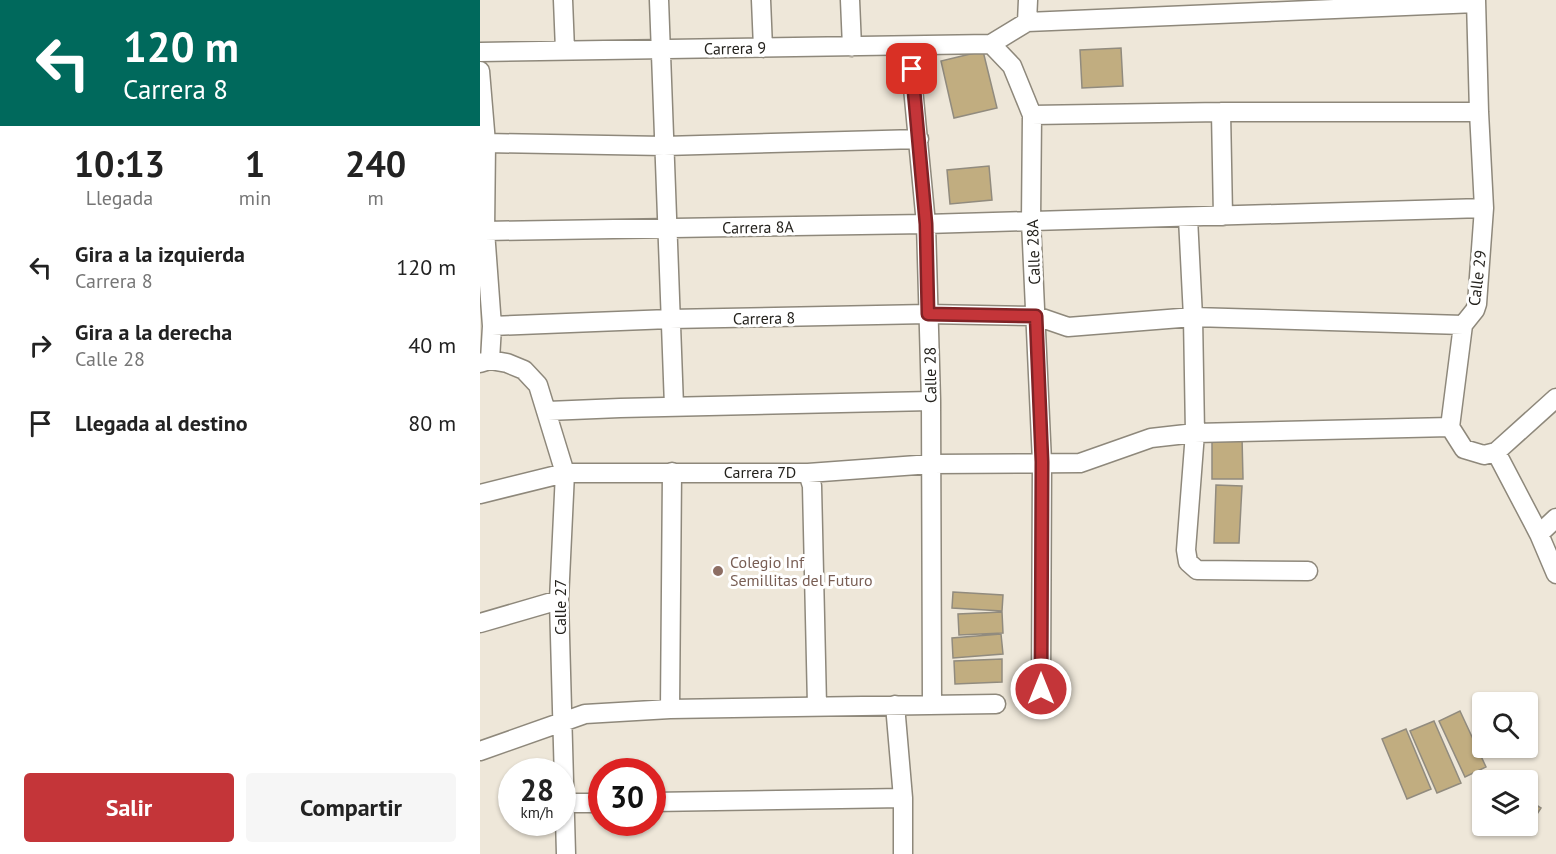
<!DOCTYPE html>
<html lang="es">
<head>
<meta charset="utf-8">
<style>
	body { margin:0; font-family:"PT Sans",sans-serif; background:#f6f6f6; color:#222; height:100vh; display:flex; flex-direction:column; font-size:22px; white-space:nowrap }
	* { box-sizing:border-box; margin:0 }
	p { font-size:20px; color:#767676 }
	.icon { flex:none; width:33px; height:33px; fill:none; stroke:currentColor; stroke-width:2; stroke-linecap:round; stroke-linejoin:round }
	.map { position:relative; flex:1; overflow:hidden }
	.panel { display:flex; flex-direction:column; background:#fff; width:480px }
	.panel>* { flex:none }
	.banner { background:#00695c; color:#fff; overflow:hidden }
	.tools { position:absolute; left:992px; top:692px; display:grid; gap:12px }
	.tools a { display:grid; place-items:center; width:66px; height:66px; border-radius:6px; background:#fff; box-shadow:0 2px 4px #0004; font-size:30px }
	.speed { position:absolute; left:18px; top:758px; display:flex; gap:12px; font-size:30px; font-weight:700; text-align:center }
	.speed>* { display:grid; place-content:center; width:78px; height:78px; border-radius:50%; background:#fff; box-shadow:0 2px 4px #0004; line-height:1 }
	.speed small { font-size:15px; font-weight:400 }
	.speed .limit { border:9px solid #d22; background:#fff; color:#111 }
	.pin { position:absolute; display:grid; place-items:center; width:51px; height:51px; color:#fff; margin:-26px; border-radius:12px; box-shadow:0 3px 9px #0006 }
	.me { position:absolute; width:66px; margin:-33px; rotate:0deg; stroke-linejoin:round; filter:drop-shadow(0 0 4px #0008) }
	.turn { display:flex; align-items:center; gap:21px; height:126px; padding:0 24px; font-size:27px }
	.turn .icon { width:78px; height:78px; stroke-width:2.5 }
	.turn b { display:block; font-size:42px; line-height:51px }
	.eta { display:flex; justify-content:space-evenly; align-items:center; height:102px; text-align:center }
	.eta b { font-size:36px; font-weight:700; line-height:42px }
	.cta { display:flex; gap:12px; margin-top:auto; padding:12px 24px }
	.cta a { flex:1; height:69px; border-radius:6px; background:#c43539; color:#fff; font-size:24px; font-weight:700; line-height:69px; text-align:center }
	.cta a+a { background:#f6f6f6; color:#222 }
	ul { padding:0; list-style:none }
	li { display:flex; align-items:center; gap:18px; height:78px; padding:0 24px }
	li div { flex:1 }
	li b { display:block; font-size:22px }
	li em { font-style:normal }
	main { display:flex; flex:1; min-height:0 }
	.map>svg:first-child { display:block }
</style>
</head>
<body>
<main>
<section class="panel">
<div class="banner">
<div class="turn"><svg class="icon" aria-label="left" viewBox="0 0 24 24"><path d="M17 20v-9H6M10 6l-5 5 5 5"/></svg><div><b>120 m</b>Carrera 8</div></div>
</div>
<div class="eta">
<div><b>10:13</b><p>Llegada</p></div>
<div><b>1</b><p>min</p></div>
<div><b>240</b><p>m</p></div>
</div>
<ul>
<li><svg class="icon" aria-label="left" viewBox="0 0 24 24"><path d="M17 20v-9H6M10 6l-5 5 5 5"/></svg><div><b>Gira a la izquierda</b><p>Carrera 8</p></div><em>120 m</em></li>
<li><svg class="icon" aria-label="right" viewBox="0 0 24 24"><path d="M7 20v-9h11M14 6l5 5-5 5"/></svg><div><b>Gira a la derecha</b><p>Calle 28</p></div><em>40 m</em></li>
<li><svg class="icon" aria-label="arrive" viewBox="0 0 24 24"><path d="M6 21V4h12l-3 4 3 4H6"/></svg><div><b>Llegada al destino</b></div><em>80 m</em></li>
</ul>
<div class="cta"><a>Salir</a><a>Compartir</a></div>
</section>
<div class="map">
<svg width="1076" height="854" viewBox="0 0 1076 854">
	<rect width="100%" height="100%" fill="#eee7d9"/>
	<path fill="#c1ad80" stroke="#918b7e" stroke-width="1.5" d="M641 48 643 86 602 88 600 50Z
		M503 51 517 108 474 118 461 61Z
		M509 166 512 200 470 204 467 170Z
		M732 437H762L763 479H732Z
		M736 485 762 486 759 543H734Z
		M473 592 523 595 522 611 472 608Z
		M522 612 523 633 479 635 478 614Z
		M521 634 523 654 473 658 472 638Z
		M522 659V682L475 684 474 661Z
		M980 711 1006 767 985 777 959 721Z
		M954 721 981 783 957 793 930 731Z
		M926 729 951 789 927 799 902 739Z
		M1047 799 1061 808 1048 828 1043 825H1047Z"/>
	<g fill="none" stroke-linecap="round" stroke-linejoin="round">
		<defs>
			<path id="street" d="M83 0 85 50
				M179 0 194 406
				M281 0 283 48
				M370 0 372 47
				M996 0 999 112 1004 208 997 304 995 310 983 325 970 427 984 449 1004 455 1016 452 1059 534 1076 574
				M547 22 548 0
				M511 44 532 66 552 115 551 221 562 462 561 689
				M429 46 446 224 451 401 452 705
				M0 52 511 44 547 22 996 3
				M0 71 6 143 5 231 12 326 10 360
				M741 112 743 216
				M552 115 741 112H999
				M6 143 184 146 439 139
				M708 218 713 317 715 433 706 550 708 562 717 570 828 571
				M5 231 446 224 1004 208
				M12 326 190 319 448 314 556 316 588 327 713 317 983 325
				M0 363 10 360 27 363 44 370 58 385 85 473 79 600 86 854
				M68 411 140 408 451 401
				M1016 452 1076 398
				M328 473 332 486 337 705
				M0 494 85 473H328L451 464 600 463 671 438 715 433 970 427
				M1059 534 1076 518
				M0 623 79 600
				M415 705 423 798V854
				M190 709 192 472
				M0 751 105 714 190 709 516 704
				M172 802 423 798
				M84 803H122"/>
		</defs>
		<use href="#street" stroke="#8e887b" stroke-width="21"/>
		<use href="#street" stroke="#fff" stroke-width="18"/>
	</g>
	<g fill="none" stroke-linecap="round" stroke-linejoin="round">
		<defs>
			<path id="route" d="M432 69 446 224 448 314 556 316 562 462 561 689"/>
		</defs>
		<use href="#route" stroke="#7f2225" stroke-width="15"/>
		<use href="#route" stroke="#c43539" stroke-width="10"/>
	</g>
	<circle fill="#8d6e63" stroke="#fff" stroke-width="2" cx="238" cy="571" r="6"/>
	<g text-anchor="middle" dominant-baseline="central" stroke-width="6" stroke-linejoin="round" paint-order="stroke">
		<g font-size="16" fill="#24221d" stroke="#fff">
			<text transform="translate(255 48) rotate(-1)">Carrera 9</text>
			<text transform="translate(278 227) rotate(-1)">Carrera 8A</text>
			<text transform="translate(553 252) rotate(-92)">Calle 28A</text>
			<text transform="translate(997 278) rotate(-83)">Calle 29</text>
			<text transform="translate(284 318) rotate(-1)">Carrera 8</text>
			<text transform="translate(450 375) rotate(-91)">Calle 28</text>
			<text x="280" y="472">Carrera 7D</text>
			<text transform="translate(80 607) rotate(-90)">Calle 27</text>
		</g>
		<g font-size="16" fill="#785e54" stroke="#fff" text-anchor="start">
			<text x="250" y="562">Colegio Inf<tspan x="250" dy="18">Semillitas del Futuro</tspan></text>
		</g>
	</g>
</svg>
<div class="tools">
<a><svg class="icon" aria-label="search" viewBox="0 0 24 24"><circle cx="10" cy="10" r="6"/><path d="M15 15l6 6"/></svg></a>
<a><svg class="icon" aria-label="layers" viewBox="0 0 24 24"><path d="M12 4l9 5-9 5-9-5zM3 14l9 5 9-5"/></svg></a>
</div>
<div class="speed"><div>28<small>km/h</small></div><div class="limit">30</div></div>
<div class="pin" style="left:432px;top:69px;background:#d93025"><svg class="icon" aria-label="arrive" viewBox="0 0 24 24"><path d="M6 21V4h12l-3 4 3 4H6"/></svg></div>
<svg class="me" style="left:561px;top:689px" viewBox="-20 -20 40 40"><circle r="17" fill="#c43539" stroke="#fff" stroke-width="3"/><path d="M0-11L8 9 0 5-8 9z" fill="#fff"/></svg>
</div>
</main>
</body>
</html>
